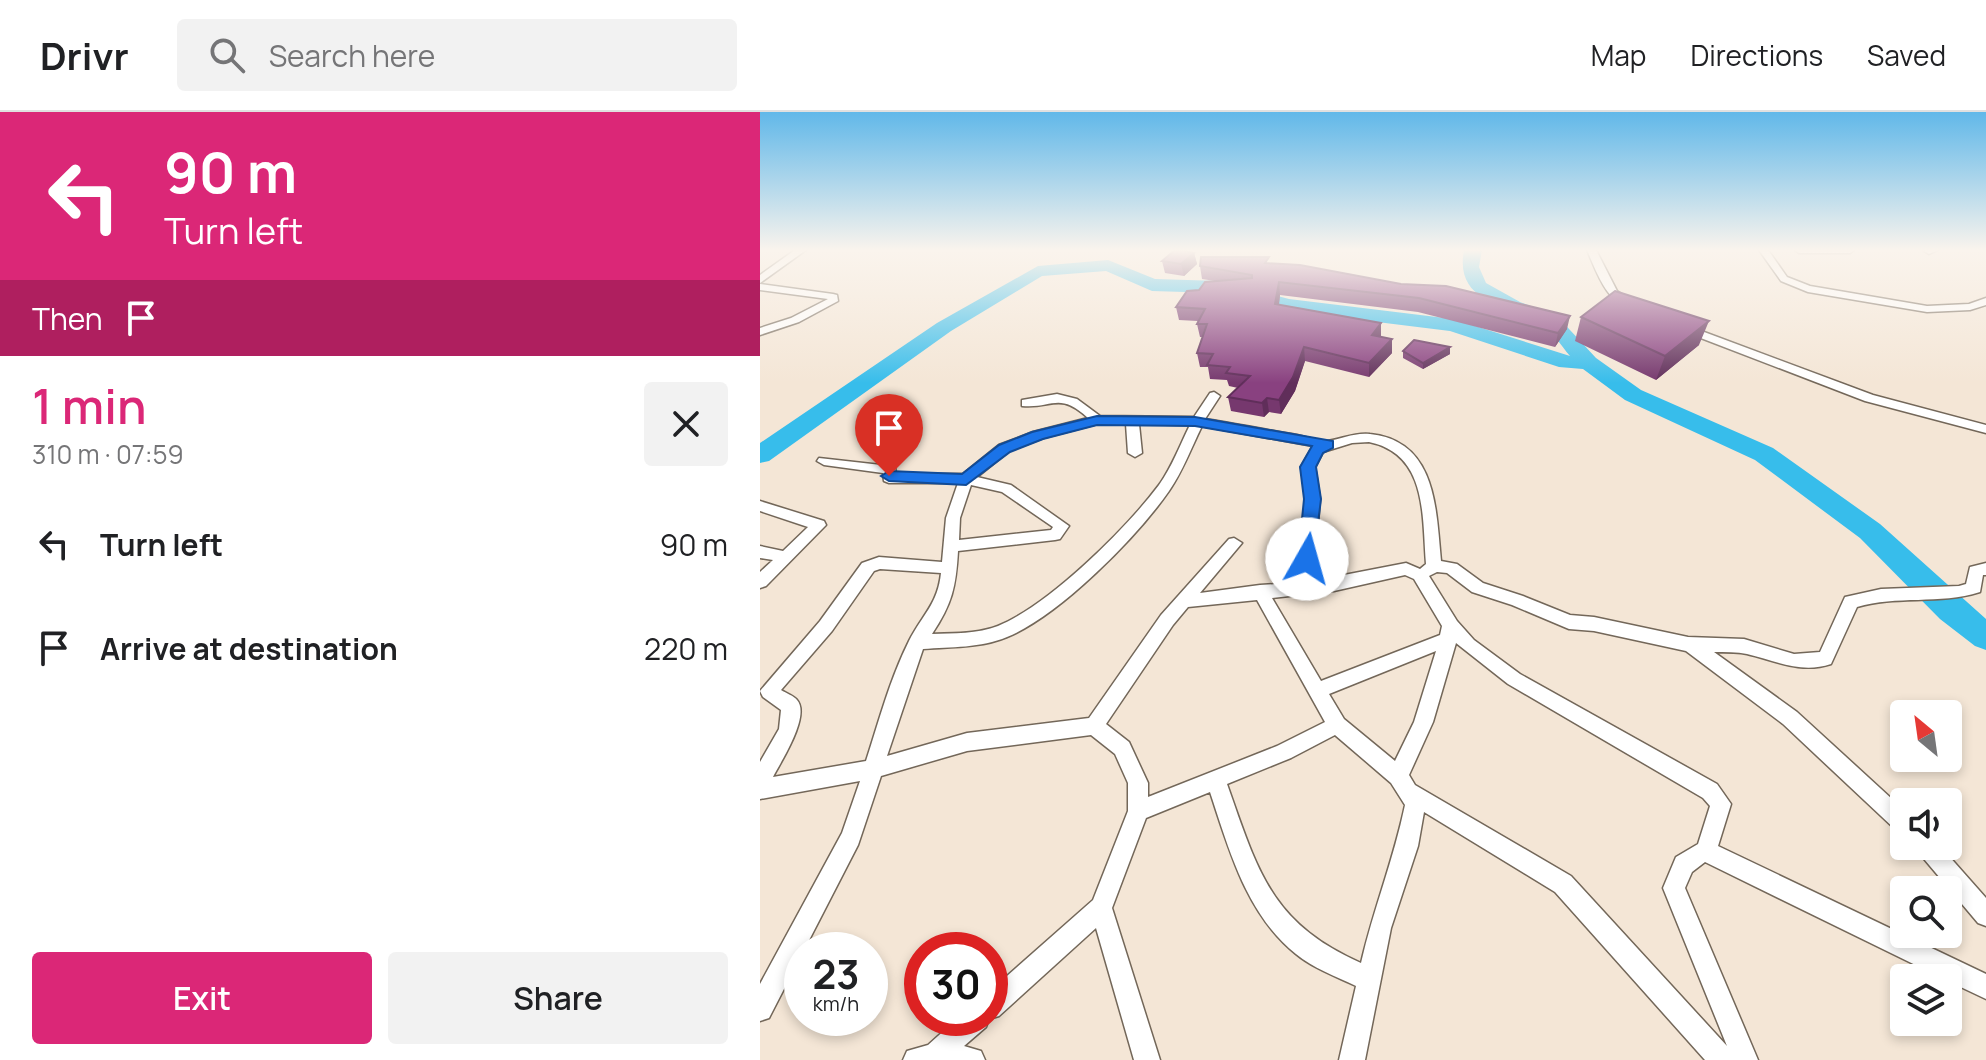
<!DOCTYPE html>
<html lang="en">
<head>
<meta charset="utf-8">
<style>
	body { margin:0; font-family:Manrope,sans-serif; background:#f2f2f2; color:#202124; height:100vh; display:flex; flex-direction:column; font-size:30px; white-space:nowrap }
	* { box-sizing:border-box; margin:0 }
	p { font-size:26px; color:#757577 }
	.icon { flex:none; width:44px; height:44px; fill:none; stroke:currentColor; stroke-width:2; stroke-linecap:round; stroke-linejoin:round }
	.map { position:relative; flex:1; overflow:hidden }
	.drawer { display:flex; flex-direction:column; background:#fff; width:760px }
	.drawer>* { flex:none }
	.banner { background:#db2777; color:#fff; overflow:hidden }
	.needle { width:52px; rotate:331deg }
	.tools { position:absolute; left:1130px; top:588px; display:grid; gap:16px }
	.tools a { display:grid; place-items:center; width:72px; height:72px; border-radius:8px; background:#fff; box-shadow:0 4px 12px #0003; font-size:40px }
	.speed { position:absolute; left:24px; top:820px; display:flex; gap:16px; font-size:40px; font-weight:700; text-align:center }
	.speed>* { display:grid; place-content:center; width:104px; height:104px; border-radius:50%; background:#fff; box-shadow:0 4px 12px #0003; line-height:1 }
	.speed small { font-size:20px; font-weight:400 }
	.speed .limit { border:12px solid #d22; background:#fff; color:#111 }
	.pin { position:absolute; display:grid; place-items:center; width:68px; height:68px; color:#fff; margin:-82px -34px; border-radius:50% 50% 50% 0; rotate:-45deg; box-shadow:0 0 8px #0007 }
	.pin .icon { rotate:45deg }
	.me { position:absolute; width:88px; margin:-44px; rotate:7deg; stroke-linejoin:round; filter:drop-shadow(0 0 6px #0008) }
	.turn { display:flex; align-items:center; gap:28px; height:168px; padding:0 32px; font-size:36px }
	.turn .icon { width:104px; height:104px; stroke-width:2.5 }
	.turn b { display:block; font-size:56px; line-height:68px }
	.then { display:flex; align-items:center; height:76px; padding:0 32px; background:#0003; gap:16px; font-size:30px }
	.round { display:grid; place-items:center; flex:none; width:84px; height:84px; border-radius:8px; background:#f2f2f2 }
	.headline { display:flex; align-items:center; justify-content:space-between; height:136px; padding:0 32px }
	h1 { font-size:48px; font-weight:600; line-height:60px; color:#db2777 }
	.button { display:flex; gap:16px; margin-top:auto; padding:16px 32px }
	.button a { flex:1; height:92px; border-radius:8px; background:#db2777; color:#fff; font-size:32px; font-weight:600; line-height:92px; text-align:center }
	.button a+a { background:#f2f2f2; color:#202124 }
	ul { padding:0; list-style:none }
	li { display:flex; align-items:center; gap:24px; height:104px; padding:0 32px }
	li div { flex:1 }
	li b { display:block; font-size:30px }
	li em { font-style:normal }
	header { display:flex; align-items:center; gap:48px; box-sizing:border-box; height:112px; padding:0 40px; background:#fff; border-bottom:2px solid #e0e0e0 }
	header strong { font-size:38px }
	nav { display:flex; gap:44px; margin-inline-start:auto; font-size:28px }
	.search { width:560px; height:72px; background:#f2f2f2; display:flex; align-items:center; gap:20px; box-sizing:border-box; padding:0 28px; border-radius:8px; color:#757577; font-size:30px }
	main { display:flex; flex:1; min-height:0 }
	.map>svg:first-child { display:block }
</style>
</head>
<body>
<header>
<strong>Drivr</strong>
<div class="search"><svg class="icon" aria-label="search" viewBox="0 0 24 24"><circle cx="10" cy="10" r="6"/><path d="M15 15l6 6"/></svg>Search here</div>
<nav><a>Map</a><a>Directions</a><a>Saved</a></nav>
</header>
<main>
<section class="drawer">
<div class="banner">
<div class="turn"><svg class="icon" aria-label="left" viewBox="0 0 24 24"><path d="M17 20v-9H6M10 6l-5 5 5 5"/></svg><div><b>90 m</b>Turn left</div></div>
<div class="then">Then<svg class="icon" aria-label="arrive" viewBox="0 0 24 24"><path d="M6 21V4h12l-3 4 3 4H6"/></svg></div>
</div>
<div class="headline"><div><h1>1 min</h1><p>310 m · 07:59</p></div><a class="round"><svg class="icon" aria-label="close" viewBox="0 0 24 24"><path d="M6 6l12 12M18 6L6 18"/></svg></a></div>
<ul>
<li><svg class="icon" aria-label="left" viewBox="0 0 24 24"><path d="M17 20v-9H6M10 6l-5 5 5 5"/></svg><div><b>Turn left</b></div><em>90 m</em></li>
<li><svg class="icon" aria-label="arrive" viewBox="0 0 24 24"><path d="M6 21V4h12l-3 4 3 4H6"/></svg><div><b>Arrive at destination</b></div><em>220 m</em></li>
</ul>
<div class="button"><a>Exit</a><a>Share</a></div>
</section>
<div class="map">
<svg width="1226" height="948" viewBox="0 0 1226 948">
	<rect width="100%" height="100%" fill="#f4e6d6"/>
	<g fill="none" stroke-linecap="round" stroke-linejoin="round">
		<path fill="#37bdeb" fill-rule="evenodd" d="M704 138H722L719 155 726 171 760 190 797 204 836 246 881 278 1013 336 1120 412 1226 507V538L1215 534 1180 507 1100 426 995 348 865 288 823 257 799 255 690 219 528 199 459 181 392 179 346 159 282 164 191 219 9 349 0 351V331L177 211 278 154 348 148 395 167 460 169 529 187 693 207 810 244C801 234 792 218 781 211 746 192 694 191 704 138Z"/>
		<defs>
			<path id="minor" d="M35 138H46L0 171V163Z
				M827 138H836L857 179 874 191V195C848 196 836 158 827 138Z
				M999 138H1008L1027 165 1050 174 1167 194 1209 192 1226 186V193L1210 198 1167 200 1048 180 1021 169Z
				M1035 138H1094L1090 141H1039Z
				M1178 138 1169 142 1164 139 1165 138Z
				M0 172 73 182 77 183 78 189 39 210 0 223V216L31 206 68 187 0 178Z
				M920 214H928L1113 283 1226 313V321L1105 289 920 218Z
				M454 280 460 284 445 307C476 312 507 318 537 323 546 325 558 329 567 329 582 327 595 320 610 322 677 329 676 398 681 449L697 452 723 471 763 484 810 503 834 505 928 525 984 527 1034 542 1060 540 1085 485 1121 477 1199 474 1206 472 1210 455 1226 451V463H1223L1220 480C1179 493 1137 483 1097 495L1071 552C1041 562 1016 549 987 542 977 540 965 540 954 540L1037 600 1144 698V722L1137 719 1023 612 926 539 834 519 809 517 752 493 712 480 687 461 677 460 669 464 697 509 714 528 760 562 957 672 971 692 958 734 1226 862V887L1188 869V866H1182L945 750 932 760 925 776 998 948H945L795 780 664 700 658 734 631 816 605 948H579L596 874C575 864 553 856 536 842 486 802 469 737 450 680L386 706 352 796 400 948H374L336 816 239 904 229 907 226 915 204 934 221 939 225 948H143L147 939 168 933 198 906H230V879L333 788 368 699V671L355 642 331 623 207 639 121 664 98 733 9 906 0 909V872L82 721 100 669 0 687V650L19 617 21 598 3 585 0 579 60 509 102 451 119 445 182 450 186 406 198 371H129L124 369 123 361 64 353 57 349 59 346 130 354 135 355 136 362H203L239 333 273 320 328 306C298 279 293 297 262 294V288L297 282 317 287 340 304 434 305 450 281ZM337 312H366L368 341 375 345 382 341 379 312 430 313C420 333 412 355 399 373 366 417 289 493 238 514 218 522 193 521 172 522 192 492 196 475 198 439L295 428 300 427 309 414 251 373 217 365 249 339 283 326ZM442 314 553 334 541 355 546 387 537 471 500 473 440 481 482 431 474 426 469 427 401 503 329 606 207 621 127 644 163 537C191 535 221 536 247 525 299 504 377 425 409 379 423 359 431 336 442 314ZM609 330C668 342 662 405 666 452L660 457 646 451 553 469 560 387 555 355 563 340 592 331ZM211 373 242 380 293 415 291 418 199 428 200 406ZM120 457 181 461C178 492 162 503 149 529 130 567 119 609 106 649L13 665C20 651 51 604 37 588 34 584 26 581 21 578L72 519 114 459ZM645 463 654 467 682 514 680 523 561 569 512 486 574 479ZM497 488 565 610 517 634 388 685V671L369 630 346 612 413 513 428 495ZM696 531 748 572 943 686 950 694 938 732 916 745 903 776 967 934 811 764 655 673 649 663 673 610ZM676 539 654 610 635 649 584 607 569 582ZM575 623 631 671 645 693C634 747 613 798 601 851 511 811 498 760 467 672L531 646Z
				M0 389 64 409 66 413 6 474 0 476V460L13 448 0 446V434L23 439 48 415 0 399Z
				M1155 734H1180L1226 786V814L1218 811 1159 741Z"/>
		</defs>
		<use href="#minor" stroke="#736759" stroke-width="3"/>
		<use href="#minor" fill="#fff" fill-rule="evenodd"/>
	</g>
	<path fill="#76386e" d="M434 141 437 152 424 164 405 161 402 149Z
		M509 151 807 217 795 235 658 200 520 183 519 193 621 225 632 241 609 265 545 249 535 279 521 302 509 300 504 305 471 299 468 285 478 276 469 274 467 268 450 267 448 255H440L437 241 443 225H440L437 212 438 209 419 208 416 195 455 169 442 167 440 154Z
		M821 205 939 233 896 268 815 229Z
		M690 235V242L663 257 643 246V239Z"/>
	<path fill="#602e5a" d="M434 141 437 152 424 164 421 152Z
		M519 170 520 183 517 205 515 192Z
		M810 204 807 217 795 235 798 221Z
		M949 209 939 233 896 268 905 244Z
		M621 211V225L612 223Z
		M632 227V241L609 265V251Z
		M544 235 545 249 535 279 521 302 519 288Z
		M690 235V242L663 257V251Z
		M507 286 509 300 504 305 502 291Z"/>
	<path fill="#894180" stroke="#602e5a" stroke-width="2" d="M415 138H421L434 141 421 152 402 149Z
		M441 145H509L505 151 540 153 641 172 686 174 810 204 798 221 659 186 519 170 515 192 621 211 612 223 632 227 609 251 544 235 533 265 519 288 507 286 502 291 468 285 490 264 466 261 470 255 447 253 453 242 437 241 447 212H437L445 197 416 195 427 179 439 178 445 170 492 166V163L440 154Z
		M855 179 949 209 905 244 821 205Z
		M654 228 690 235 663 251 643 239Z"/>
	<linearGradient id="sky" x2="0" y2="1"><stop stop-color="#61b8e9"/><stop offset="0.51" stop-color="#faf4ed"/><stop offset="1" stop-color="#faf4ed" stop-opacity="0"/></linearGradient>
	<rect width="1226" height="271" fill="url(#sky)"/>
	<path fill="#1a73e8" stroke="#114b97" stroke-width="2" d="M337 304 435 305 573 329V336L563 341 556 355 561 387 553 452H541L538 447 544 387 540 355 552 334 435 314 337 313 283 327 250 340 206 373 129 369 121 364 129 359 202 362 239 333 272 320Z"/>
</svg>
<div class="tools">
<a><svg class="needle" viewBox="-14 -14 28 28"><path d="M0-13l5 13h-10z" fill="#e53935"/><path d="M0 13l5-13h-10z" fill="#757577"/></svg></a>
<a><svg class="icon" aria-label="sound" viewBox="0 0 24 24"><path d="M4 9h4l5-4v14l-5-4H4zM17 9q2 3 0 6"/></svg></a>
<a><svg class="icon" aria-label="search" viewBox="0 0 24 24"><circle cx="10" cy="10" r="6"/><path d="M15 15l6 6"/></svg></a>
<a><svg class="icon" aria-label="layers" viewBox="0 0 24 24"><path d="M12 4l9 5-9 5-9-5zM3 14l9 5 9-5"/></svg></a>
</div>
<div class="speed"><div>23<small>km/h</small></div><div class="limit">30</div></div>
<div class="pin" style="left:129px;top:364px;background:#d93025"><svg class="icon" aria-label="arrive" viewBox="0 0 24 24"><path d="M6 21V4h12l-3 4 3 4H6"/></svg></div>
<svg class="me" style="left:547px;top:447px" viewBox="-20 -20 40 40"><circle r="19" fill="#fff"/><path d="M0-13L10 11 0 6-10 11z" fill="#1a73e8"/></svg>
</div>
</main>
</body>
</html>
